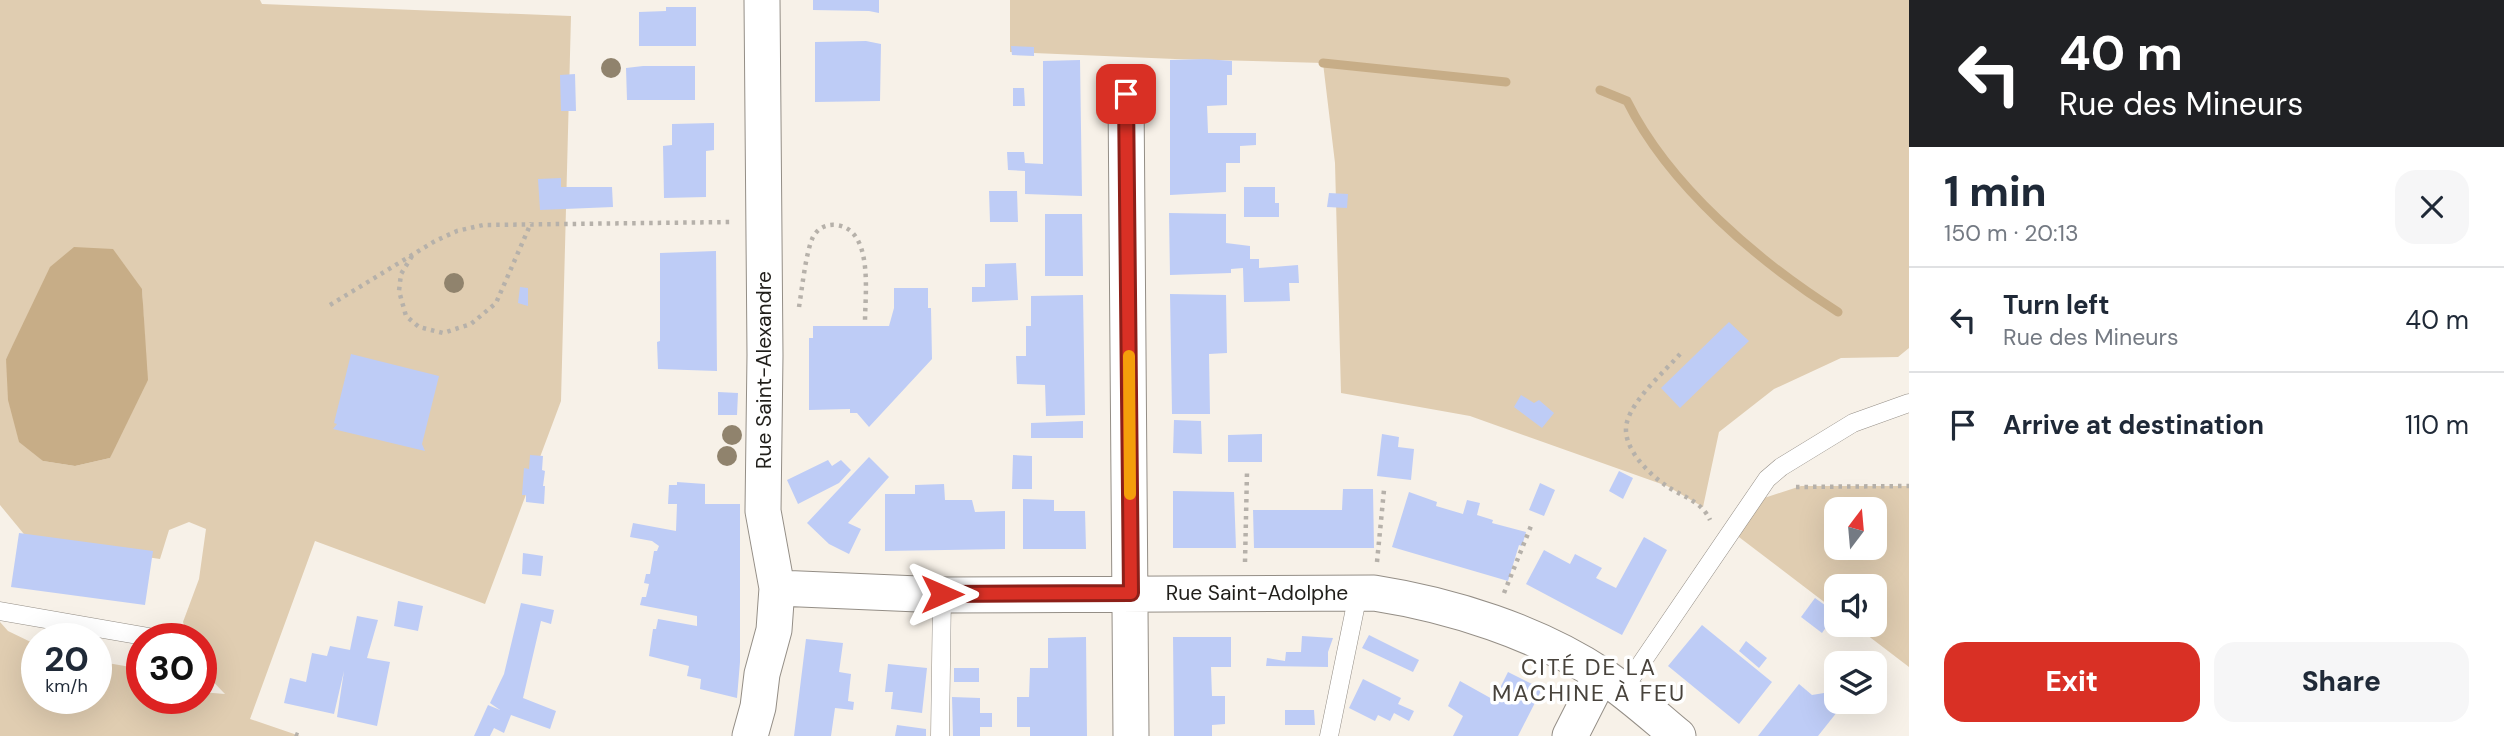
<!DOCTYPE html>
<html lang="en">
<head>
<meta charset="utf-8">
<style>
	body { margin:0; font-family:"DM Sans",sans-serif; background:#f6f6f7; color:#1f2937; height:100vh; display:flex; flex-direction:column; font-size:26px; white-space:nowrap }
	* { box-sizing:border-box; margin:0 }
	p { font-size:23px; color:#747a83 }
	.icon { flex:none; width:38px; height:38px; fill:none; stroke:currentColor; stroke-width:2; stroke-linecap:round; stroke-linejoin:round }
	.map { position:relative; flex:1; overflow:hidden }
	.side { display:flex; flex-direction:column; background:#fff; width:595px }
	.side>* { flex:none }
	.hud { background:#202124; color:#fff; overflow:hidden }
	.needle { width:46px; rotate:16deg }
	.tools { position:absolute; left:1824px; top:497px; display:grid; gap:14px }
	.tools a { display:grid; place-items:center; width:63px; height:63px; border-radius:14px; background:#fff; box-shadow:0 7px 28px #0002; font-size:35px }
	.speed { position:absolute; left:21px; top:623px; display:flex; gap:14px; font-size:35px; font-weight:700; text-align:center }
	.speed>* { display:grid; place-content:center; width:91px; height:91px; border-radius:50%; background:#fff; box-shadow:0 7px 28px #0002; line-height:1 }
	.speed small { font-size:18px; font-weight:400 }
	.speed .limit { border:10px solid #d22; background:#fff; color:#111 }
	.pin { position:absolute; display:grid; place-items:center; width:60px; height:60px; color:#fff; margin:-30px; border-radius:14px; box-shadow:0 4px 10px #0006 }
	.me { position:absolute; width:77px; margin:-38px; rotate:90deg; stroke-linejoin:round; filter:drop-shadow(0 0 5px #0008) }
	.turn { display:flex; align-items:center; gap:24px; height:147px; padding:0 35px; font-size:32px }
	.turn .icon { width:91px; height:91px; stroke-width:2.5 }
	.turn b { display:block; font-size:49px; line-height:60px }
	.round { display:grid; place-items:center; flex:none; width:74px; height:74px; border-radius:21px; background:#f6f6f7 }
	.summary { display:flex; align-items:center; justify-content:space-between; height:119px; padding:0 35px }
	h1 { font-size:42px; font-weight:800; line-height:52px }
	.primary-button { display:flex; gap:14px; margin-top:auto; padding:14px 35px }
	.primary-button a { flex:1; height:80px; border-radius:21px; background:#d93025; color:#fff; font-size:28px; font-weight:800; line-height:80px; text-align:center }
	.primary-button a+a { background:#f6f6f7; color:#1f2937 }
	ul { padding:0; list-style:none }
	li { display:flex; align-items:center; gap:21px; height:105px; padding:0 35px; border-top:2px solid #e0e1e3 }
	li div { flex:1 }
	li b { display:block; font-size:26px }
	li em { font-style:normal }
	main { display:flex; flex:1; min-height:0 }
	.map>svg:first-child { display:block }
</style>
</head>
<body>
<main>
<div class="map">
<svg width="1909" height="736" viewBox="0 0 1909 736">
	<rect width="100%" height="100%" fill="#f7f1e8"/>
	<path fill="#e0cdb1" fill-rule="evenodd" d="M0 0H260L262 4 571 16 561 401 485 604 315 541 250 719 300 736H0V622L8 631 37 645V698H96V661L142 669V698H201V692L225 694 201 669V639H189L183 622 199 579 206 529 189 522 169 530 160 559 28 539 0 505ZM142 289 144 331 110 458 75 466 43 461 6 359 29 314Z
		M1010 0H1909V348L1898 357 1841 358 1774 389 1719 432 1703 507 1667 486 1470 416 1341 393 1335 163 1323 63 1175 59 1010 52Z
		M1801 486H1909V667L1854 625H1874V586H1836V611L1731 531 1752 502ZM1836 509H1874V548H1836Z"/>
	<path fill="#c7ad87" d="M74 247 113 249 142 289 148 380 110 458 75 466 43 461 19 442 8 400 6 359 50 267Z"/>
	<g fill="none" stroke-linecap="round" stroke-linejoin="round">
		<path stroke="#c7ad87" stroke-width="9" d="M1323 63 1506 82
			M1600 90 1627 101C1669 186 1759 262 1838 312"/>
	</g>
	<path fill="#beccf6" d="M813 0H879V13L869 11 813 10Z
		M666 7H696V46H639V12L666 11Z
		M866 41 881 44 880 101 815 102V42Z
		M1011 46 1034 47V56L1012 55Z
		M1206 59 1232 61V75H1227V105L1207 106 1208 133H1256V145L1240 146V163H1226V192L1170 195V60Z
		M1080 60 1082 196 1025 194V171L1008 170 1007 152H1024L1025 163 1043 164V61Z
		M643 66H695V100H627L626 68Z
		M575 74 576 111H561L560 75Z
		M1013 88H1024L1025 106H1013Z
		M714 123V150L706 151V197L664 198 663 146 672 145V124Z
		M561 178V187H612L613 207 540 210 538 179Z
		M1244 187H1275V203H1279V217H1244Z
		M989 191H1017L1018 222H990Z
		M1329 193 1348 194 1347 208 1327 207Z
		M1169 213 1226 214V243L1250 246V259H1259V268L1298 265 1299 283H1289L1290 301 1244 302 1243 268 1231 269V273L1170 275Z
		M1045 214H1082L1083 276H1045Z
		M716 251 717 371 658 369 657 342 660 341V253Z
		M1016 263 1018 300 972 302V287H985V264Z
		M520 287 528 288V306L518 303Z
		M894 288H928V308H931L932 359 869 427 857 413H850V409L809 410V338H813V326H889L894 308Z
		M1170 294 1226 295 1227 353 1209 354 1210 414H1172Z
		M1083 295 1085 415 1046 416 1045 385 1017 384 1016 356H1026V326H1031V296Z
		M1729 322 1749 341 1680 408 1661 388Z
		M351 354 439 376 422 444 425 451 333 429 337 424 334 423Z
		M718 392 738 393 737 415H718Z
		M1521 395 1534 403 1539 400 1554 413 1542 428 1514 407Z
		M1174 420 1201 421 1202 454 1173 453Z
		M1083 421V438H1031V423Z
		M1262 434V462H1228V435Z
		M1382 434 1399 437 1398 447 1414 449 1411 480 1377 476Z
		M530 455 543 456 542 470 545 471 543 486H545L544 504 526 502V495H522L524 468 529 469Z
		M1013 455 1032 456V489H1012Z
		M869 457 889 477 848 523 861 529 849 554 829 544 807 523Z
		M828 460 832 466 841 460 851 470 839 483 798 504 787 480Z
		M1619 471 1633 478 1623 499 1609 491Z
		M677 482 705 484V504H740V662L737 698 700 689 701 679 687 676 689 666 649 656 653 629H656L658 619 697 626V616L640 605 642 597H646L649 584 644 583 646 574H650L654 551H657L659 546 652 541 630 537 633 523 676 531 677 504H668L669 485H677Z
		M1540 483 1555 490 1544 516 1529 510Z
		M944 484 945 500H972L975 512 1005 511V549L885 551V494H915V485Z
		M1343 489H1373L1374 548H1254L1253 510H1342Z
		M1173 491 1234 492 1236 548H1173Z
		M1409 492 1437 502 1436 506 1463 514 1467 500 1480 503 1477 515 1493 520 1492 523 1526 532 1522 546 1519 545 1508 581 1392 547Z
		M1023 499 1054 500V511H1085L1086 549H1023Z
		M19 533 153 551 145 605 11 587Z
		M1644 537 1667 550 1622 635 1526 584 1544 550 1570 564 1575 554 1602 568 1596 578 1616 588Z
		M523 553 543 556 541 576 522 574Z
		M1815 598 1836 613 1822 633 1801 617Z
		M398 601 423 606 418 631 394 626Z
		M521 603 554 610 551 624 541 621 523 698 556 711 550 729 511 715 504 733 494 728 490 736H474L488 705 500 710 490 703 504 674Z
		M357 616 378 620 367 658 390 662 377 726 337 717 344 671 334 714 284 703 290 678 306 682 312 653 327 656 330 646 350 650Z
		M1702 625 1772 682 1739 724 1668 666Z
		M1369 635 1419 660 1413 672 1362 648Z
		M1302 636 1333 638 1328 652V667L1266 666 1267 658 1285 661 1286 652H1301Z
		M1086 637 1087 736H1030V727H1017V697H1029L1030 668H1048V638Z
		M1173 637H1231V667H1211L1212 696H1225V724L1212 725V736H1174Z
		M806 639 843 643 839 672 851 674 848 701 854 702 853 710 835 708 831 736H794Z
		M1746 641 1767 658 1759 668 1739 651Z
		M888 664 927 668 922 713 891 709 893 692H885Z
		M954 668H979V682H954Z
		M1508 672 1542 689 1518 736H1453L1463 716 1448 706 1460 681 1494 700Z
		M1363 679 1401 698 1398 704 1414 711 1409 721 1394 713 1390 721 1378 715 1375 721 1349 708Z
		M1799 684 1812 695 1824 693 1829 687 1836 692V702H1845L1818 736H1758Z
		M952 697 980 698V713H992V727H980V736H953Z
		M1285 710H1314L1315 725H1285Z
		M897 725 926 729V736H895Z"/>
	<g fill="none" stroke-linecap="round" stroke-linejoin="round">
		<defs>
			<path id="service" d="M0 611 149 637
				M1623 690 1767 479 1781 467 1853 423 1909 403
				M940 736 942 595
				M1329 736 1358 594"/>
			<path id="minor" d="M1126 94 1131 736
				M777 588 942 595 1374 593C1451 605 1537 632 1603 676 1630 694 1654 716 1678 736
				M750 736 758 707 762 674 774 630 777 588 763 511 765 355 762 0
				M1570 736 1601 675"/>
		</defs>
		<use href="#service" stroke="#948e86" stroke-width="19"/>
		<use href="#minor" stroke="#948e86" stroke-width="37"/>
		<path stroke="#b6b1aa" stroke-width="4.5" stroke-dasharray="3.5 5" stroke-linecap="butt" d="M412 256 401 274 399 291 406 316 419 327 443 333 471 324 496 303 531 223
			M330 305 435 241 457 231 483 225 732 222
			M799 307C802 289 806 251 813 237 818 228 826 224 836 225 874 229 865 295 865 321
			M1680 354C1665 371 1633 399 1627 422 1620 447 1650 475 1668 487 1684 497 1702 502 1710 520
			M1796 487 1909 486
			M1245 562 1247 472
			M1377 562 1384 490
			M1504 593 1531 526
			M295 734 300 736"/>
		<use href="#service" stroke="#fff" stroke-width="18"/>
		<use href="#minor" stroke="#fff" stroke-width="35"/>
	</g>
	<g fill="#90836d">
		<circle cx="611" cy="68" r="10"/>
		<circle cx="454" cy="283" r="10"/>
		<circle cx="732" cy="435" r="10"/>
		<circle cx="727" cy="456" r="10"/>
	</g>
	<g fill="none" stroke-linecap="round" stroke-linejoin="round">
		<defs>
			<path id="route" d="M942 594 1131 593 1126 94"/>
		</defs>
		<use href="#route" stroke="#8d1f18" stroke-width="18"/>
		<use href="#route" stroke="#d93025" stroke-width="12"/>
		<path stroke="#f59e0b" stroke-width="12" d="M1129 356 1130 494"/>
	</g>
	<g text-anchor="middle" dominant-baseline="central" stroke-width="7" stroke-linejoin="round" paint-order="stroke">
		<g font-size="21" fill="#211f1b" stroke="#fff">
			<text transform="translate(764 370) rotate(-90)">Rue Saint-Alexandre</text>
			<text x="1257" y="593">Rue Saint-Adolphe</text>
		</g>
		<g font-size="23" letter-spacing="2" fill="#48433c" stroke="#fff">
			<text x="1589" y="667">CITÉ DE LA<tspan x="1589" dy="26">MACHINE À FEU</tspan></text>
		</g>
	</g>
</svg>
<div class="tools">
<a><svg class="needle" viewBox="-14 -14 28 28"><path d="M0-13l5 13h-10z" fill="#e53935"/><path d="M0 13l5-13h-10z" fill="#747a83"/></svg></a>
<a><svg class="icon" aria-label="sound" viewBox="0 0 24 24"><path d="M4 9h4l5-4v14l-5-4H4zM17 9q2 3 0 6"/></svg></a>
<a><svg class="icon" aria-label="layers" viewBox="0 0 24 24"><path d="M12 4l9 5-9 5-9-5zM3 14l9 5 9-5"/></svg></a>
</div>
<div class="speed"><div>20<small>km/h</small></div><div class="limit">30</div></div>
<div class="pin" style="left:1126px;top:94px;background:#d93025"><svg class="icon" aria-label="arrive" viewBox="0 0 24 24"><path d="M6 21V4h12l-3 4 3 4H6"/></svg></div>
<svg class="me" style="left:942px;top:594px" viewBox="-20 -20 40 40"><path d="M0-17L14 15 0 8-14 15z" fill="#d93025" stroke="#fff" stroke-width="4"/></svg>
</div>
<section class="side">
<div class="hud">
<div class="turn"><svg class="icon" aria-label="left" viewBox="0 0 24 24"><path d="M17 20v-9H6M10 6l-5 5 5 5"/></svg><div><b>40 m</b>Rue des Mineurs</div></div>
</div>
<div class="summary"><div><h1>1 min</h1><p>150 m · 20:13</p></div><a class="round"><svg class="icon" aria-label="close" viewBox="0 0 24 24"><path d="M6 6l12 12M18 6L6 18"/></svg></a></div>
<ul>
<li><svg class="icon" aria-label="left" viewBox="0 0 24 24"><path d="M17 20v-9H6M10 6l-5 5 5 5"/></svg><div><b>Turn left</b><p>Rue des Mineurs</p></div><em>40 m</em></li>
<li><svg class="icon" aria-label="arrive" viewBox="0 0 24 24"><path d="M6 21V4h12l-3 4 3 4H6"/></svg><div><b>Arrive at destination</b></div><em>110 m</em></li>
</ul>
<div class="primary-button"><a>Exit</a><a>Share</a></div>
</section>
</main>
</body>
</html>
